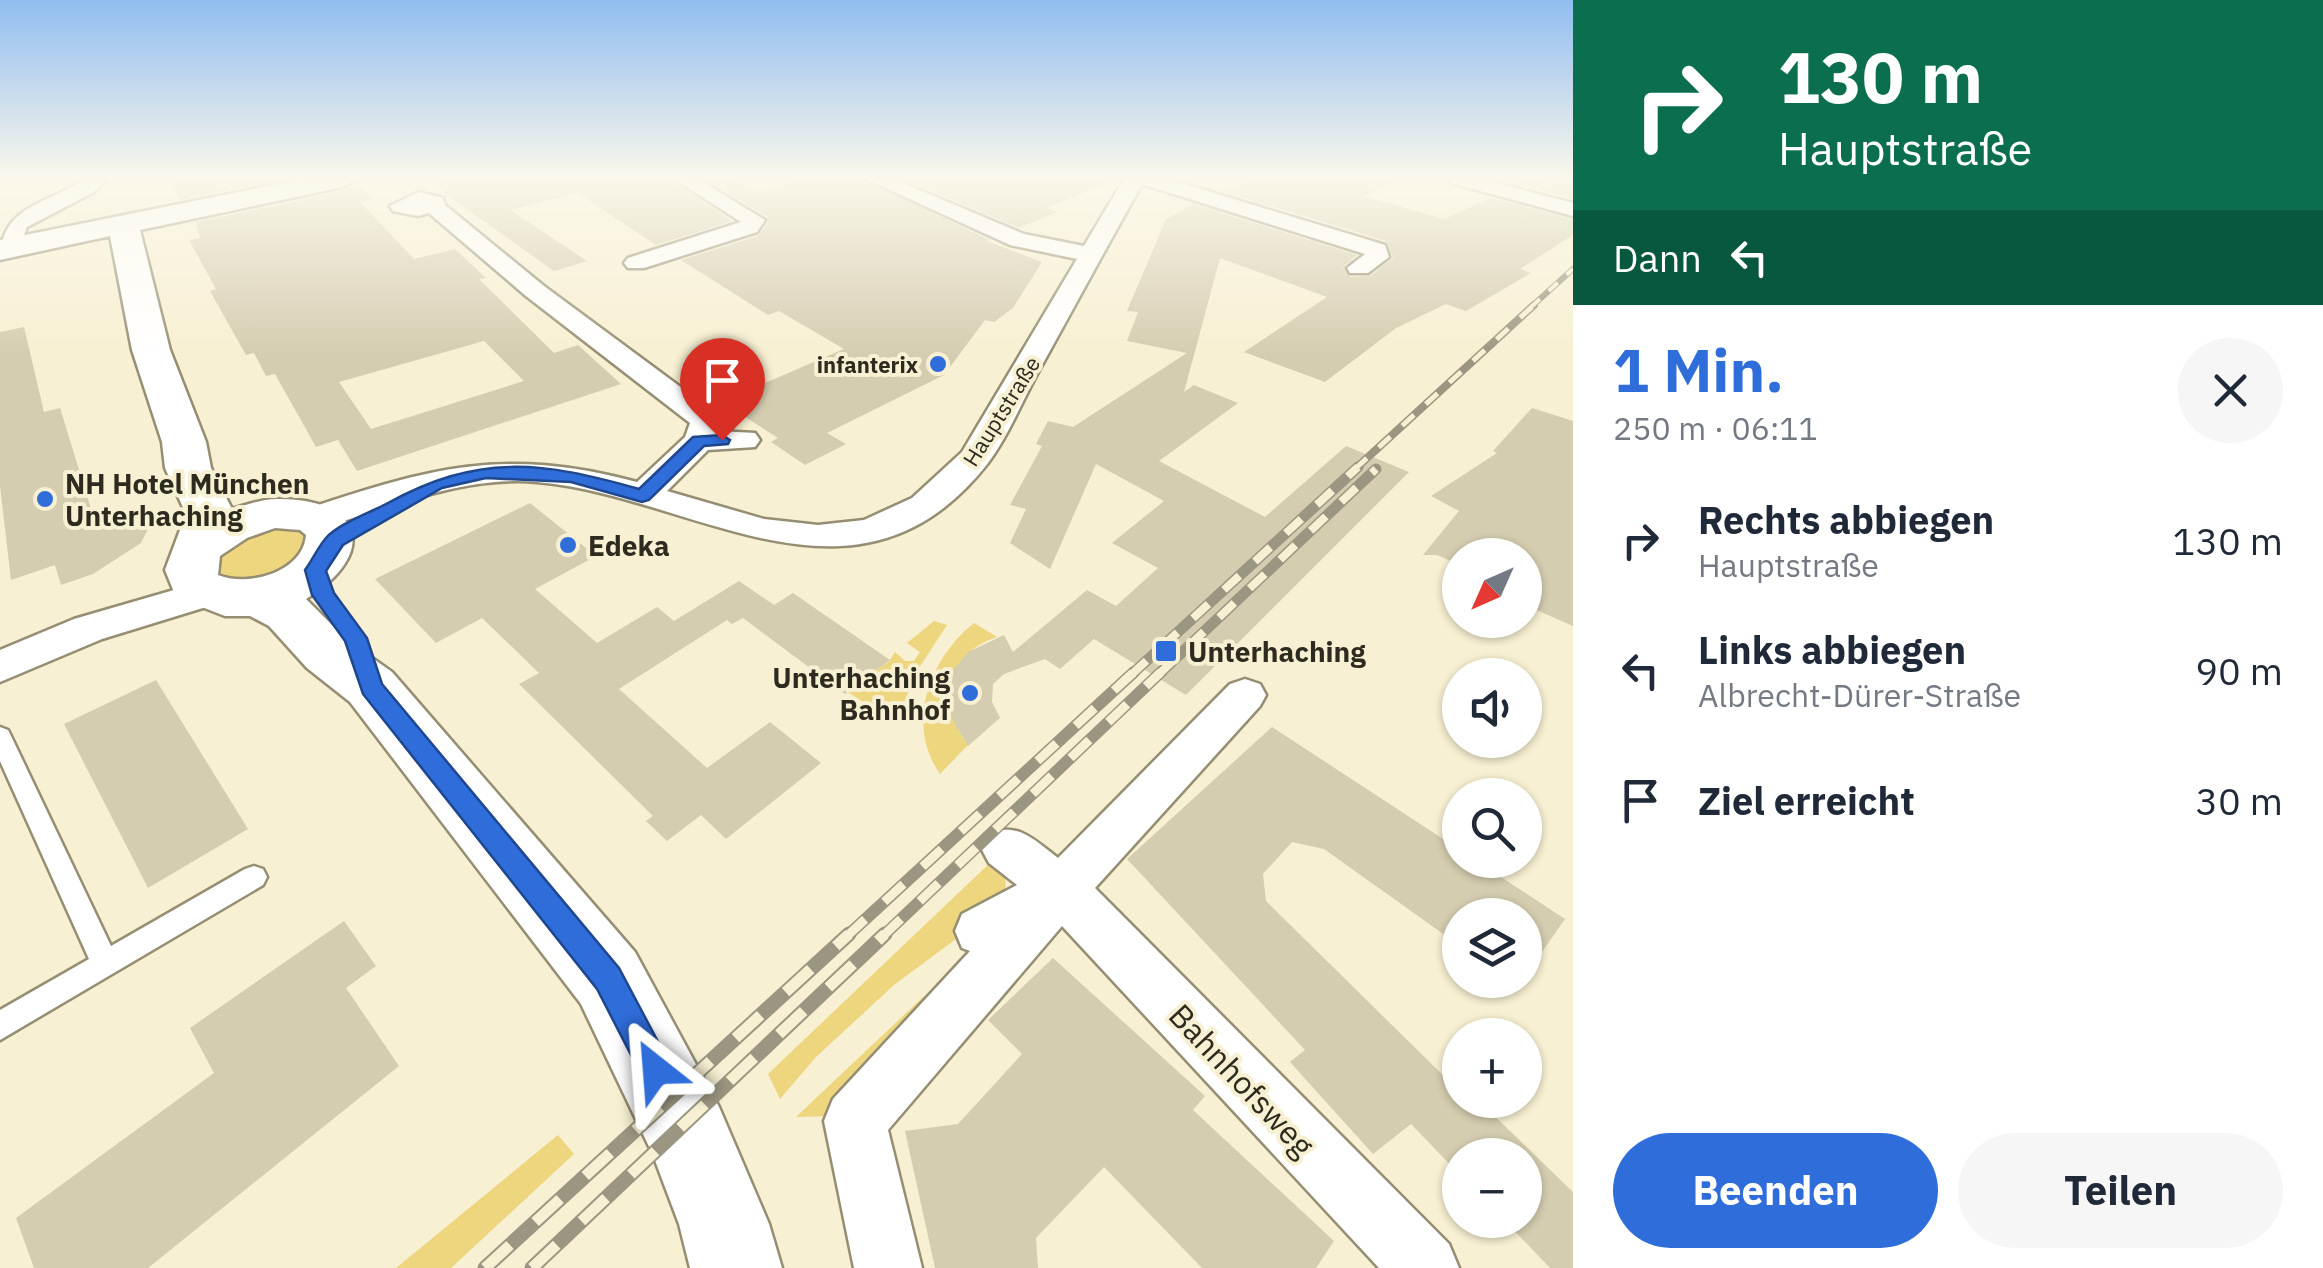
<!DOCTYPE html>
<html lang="de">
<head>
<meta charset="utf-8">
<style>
	body { margin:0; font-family:"IBM Plex Sans",sans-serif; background:#f6f6f7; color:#1f2937; height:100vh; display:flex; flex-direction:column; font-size:38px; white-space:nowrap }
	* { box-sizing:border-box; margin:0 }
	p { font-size:32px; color:#747a83 }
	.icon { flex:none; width:55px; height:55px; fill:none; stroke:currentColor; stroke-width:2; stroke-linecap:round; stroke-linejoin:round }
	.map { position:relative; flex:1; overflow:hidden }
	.details { display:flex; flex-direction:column; background:#fff; width:750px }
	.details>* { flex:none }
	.top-card { background:#0b6e4f; color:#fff; overflow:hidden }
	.needle { width:65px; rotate:225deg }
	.fabs { position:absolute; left:1442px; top:538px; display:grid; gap:20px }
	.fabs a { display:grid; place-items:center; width:100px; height:100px; border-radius:50%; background:#fff; box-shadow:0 2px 8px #0004; font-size:50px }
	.pin { position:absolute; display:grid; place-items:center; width:85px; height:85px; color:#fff; margin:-102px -42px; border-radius:50% 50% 50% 0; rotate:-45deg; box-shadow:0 0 10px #0007 }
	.pin .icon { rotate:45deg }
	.me { position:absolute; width:110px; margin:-55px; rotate:332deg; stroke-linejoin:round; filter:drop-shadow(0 0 8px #0008) }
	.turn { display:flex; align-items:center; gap:35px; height:210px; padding:0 40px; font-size:45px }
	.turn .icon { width:130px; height:130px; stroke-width:2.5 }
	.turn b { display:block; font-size:70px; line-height:85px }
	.then { display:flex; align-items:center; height:95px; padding:0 40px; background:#0003; gap:20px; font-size:38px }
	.round { display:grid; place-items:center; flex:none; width:105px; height:105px; border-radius:52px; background:#f6f6f7 }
	.summary { display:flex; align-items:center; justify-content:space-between; height:170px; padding:0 40px }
	h1 { font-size:60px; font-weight:800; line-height:75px; color:#2f6ddb }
	.primary-button { display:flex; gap:20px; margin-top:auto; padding:20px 40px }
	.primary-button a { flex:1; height:115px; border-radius:60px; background:#2f6ddb; color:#fff; font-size:40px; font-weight:800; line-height:115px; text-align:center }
	.primary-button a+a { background:#f6f6f7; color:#1f2937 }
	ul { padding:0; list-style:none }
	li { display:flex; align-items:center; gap:30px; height:130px; padding:0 40px }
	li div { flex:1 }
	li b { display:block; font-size:38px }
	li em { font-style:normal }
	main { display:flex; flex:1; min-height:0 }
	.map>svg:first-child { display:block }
</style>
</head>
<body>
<main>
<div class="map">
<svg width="1573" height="1268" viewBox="0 0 1573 1268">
	<rect width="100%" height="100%" fill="#f7f0d2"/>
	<path fill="#edd67e" d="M268 526C284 527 300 525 309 541L301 560 258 582 217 578 215 552Z
		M934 621 947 625 917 671 903 705 878 712 848 692 889 661 895 652 905 661H914L920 652 907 643Z
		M974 623 997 637C944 655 936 703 968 745L940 774C905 724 929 659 974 623Z
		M992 861 1004 870 1006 885 999 907 894 985 816 1057 780 1099 768 1074Z
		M981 949 836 1116 796 1117 922 998Z
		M558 1135 574 1154 451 1268H396Z"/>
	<path fill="#d4cdb0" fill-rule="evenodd" d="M167 179H285L181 200Z
		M430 179H670L732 221 656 245 578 193 510 210 587 261 554 271 448 196Z
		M705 179H736L757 191 802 179H863L990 240 987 241 1042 262 1013 308 994 322 985 320 944 375 827 433 846 444 805 465 771 442 778 438 725 404 732 400 688 371 716 360 758 386 844 349 779 311 768 315 681 260 758 236 768 222 767 217Z
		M902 179H1116V180L1046 208 1057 212 1019 228Z
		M1247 179H1403L1364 196 1444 219 1491 198 1573 219V235L1520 269 1531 273 1466 311 1446 304 1396 328 1325 382 1244 352 1327 297 1220 258 1184 392 1194 385 1238 403 1159 461 1265 517 1346 446 1409 472 1186 695 1094 639 1060 669 1045 659 1004 674 993 684 992 702 1000 718 968 746 953 721 947 697 949 675 968 652 1004 635 1013 652 1087 590 1116 606 1158 568 1112 543 1164 501 1096 464 1050 569 1010 543 1026 509 1010 505 1042 446 1036 444 1048 421 1073 427 1187 353 1127 341 1138 312 1127 311 1166 219 1194 204 1357 255 1343 267 1350 277 1370 276 1393 258 1386 241 1221 191Z
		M1525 179 1573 183V199L1516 184Z
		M358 183 373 199 360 202 414 259 455 249 486 278 479 279 554 353 578 345 621 384 357 471 338 440 316 447 275 374 266 376 254 353 246 355 210 291 216 289 189 240 200 238 196 222 344 191ZM484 341 524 381 371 429 339 382Z
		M24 327 44 412 60 408 97 528 158 509 141 543 93 574 61 585 55 565 11 580 0 486V332Z
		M1532 408 1573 421V626L1525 605V555H1460V565L1437 555H1423L1459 511 1431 496 1497 453 1493 451Z
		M530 503 596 556 535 589 597 643 657 607 674 621 739 581 774 605 793 593 890 660 845 694 743 618 732 624 727 620 619 689 707 768 770 722 821 763 726 839 701 815 667 841 646 821 653 816 519 684 539 673 482 618 436 643 375 579Z
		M156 680 248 829 148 888 64 724Z
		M1272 727 1460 850V860H1475L1565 919 1525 976V915H1460V946L1324 849 1292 842 1263 874 1266 901 1460 1092V1100H1478L1573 1192V1268H1550L1504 1220H1525V1155H1460V1175L1411 1124 1373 1154 1290 1062 1305 1050 1127 859Z
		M344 921 376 966 346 988 399 1066 148 1268H34L16 1218 214 1073 190 1028Z
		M1053 958 1205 1096 1193 1110 1334 1241 1316 1268H1202L1104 1167 1036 1238 1038 1268H935L905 1131 958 1124 1022 1054 988 1020Z"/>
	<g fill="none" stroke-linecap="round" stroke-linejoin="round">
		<defs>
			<path id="lane" d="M0 727 8 730 11 736 111 946 245 869 254 866 263 869 267 877 263 885 0 1040V1010L89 959 0 761Z"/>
			<path id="street" d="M85 179H107L94 192 27 227 18 253H2C0 206 57 200 85 179Z
				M674 179H698L765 220 757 232 644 268H628L624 263 628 258 741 222Z
				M866 179H893L1024 234 1084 246 1124 179H1168L1385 245 1389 257 1368 273H1350L1347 268 1365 254 1142 184C1106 248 1072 311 1036 376 1021 404 1007 438 988 463 857 631 694 495 537 482 458 475 389 510 315 529L303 526 298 518 303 510C429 468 504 446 637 482L685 437 690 423 526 296 429 213 418 216 393 211 390 206 419 192 443 198 445 205 544 286 717 414 721 421 718 431 755 433 760 440 755 447 708 450 667 491 764 519 818 525 864 520 912 498 962 452 1077 259 1010 245Z
				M1448 179H1481L1573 203V216L1451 183Z
				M205 581 219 585 224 594 219 603 102 639 0 682V650L74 619Z
				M1245 679 1260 684 1266 695 1260 706 1095 888 1449 1244 1459 1268H1379L1062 926 888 1130 922 1268H854L824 1121 833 1099 970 951 962 948 955 931 962 914 1017 885 989 863 981 848 989 833C1019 822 1034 840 1058 858L1230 684Z"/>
			<path id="secondary" d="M303 179H357L343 187 140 230 170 350 206 442 211 468 232 509C246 505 262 499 277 499 364 498 379 554 306 599L347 640 392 672 635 952 719 1107 769 1224 782 1268H690L679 1224 653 1155 581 1004 350 702 307 668 269 626 250 616H225L176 597 165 570 186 514 165 468 162 442 132 350 110 236 0 260V240ZM275 528 300 530 306 535C303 573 247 587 218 575L220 556 247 538Z"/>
		</defs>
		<use href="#lane" stroke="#958e73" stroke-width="5"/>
		<use href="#street" stroke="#958e73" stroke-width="5"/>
		<use href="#secondary" stroke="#958e73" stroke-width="5"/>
		<use href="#lane" fill="#fff" fill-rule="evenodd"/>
		<use href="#street" fill="#fff" fill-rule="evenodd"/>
		<use href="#secondary" fill="#fff" fill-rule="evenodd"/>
		<defs>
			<path id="rail-far4" d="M1531 307 1573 269"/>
			<path id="rail-far3" d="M1355 469 1534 305"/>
			<path id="rail-far2" d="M1131 675 1358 467
				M1158 675 1376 469"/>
			<path id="rail-far1" d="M846 937 1134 672
				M882 937 1161 672"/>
			<path id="rail" d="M485 1268 849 934
				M532 1268 885 934"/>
		</defs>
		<use href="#rail-far4" stroke="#9b9681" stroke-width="6"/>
		<use href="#rail-far3" stroke="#9b9681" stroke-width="8"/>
		<use href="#rail-far2" stroke="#9b9681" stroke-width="11"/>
		<use href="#rail-far1" stroke="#9b9681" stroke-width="12"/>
		<use href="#rail" stroke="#9b9681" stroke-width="15"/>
		<use href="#rail-far4" stroke="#f7f0d2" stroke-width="4" stroke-dasharray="12" stroke-linecap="butt"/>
		<use href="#rail-far3" stroke="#f7f0d2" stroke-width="5" stroke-dasharray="16" stroke-linecap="butt"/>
		<use href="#rail-far2" stroke="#f7f0d2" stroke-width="8" stroke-dasharray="21" stroke-linecap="butt"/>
		<use href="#rail-far1" stroke="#f7f0d2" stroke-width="9" stroke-dasharray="26" stroke-linecap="butt"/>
		<use href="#rail" stroke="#f7f0d2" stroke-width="11" stroke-dasharray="34" stroke-linecap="butt"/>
	</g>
	<linearGradient id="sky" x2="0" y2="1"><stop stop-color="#90bdf0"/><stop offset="0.5" stop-color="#fbf8eb"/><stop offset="1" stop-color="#fbf8eb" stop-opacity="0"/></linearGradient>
	<rect width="1573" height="356" fill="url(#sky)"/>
	<path fill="#2f6ddb" stroke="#1f478e" stroke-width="2.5" d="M722 435 730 440 728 444 704 446 649 500 642 502 571 482 486 478 442 488 343 545 326 571 334 593 367 638 382 684 619 968 673 1070 668 1082 656 1087 645 1082 597 989 363 694 345 641 312 595 305 570C312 561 318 547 326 538 338 524 369 513 386 504 478 453 541 461 639 489L693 437Z"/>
	<g fill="#2f6ddb" stroke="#f7f0d2" stroke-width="4">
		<circle cx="938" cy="364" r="10"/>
		<circle cx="45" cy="499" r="10"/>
		<circle cx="568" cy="545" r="10"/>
		<rect x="1154" y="639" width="24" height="24" rx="5"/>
		<circle cx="970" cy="693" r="10"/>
	</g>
	<g text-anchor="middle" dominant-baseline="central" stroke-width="8" stroke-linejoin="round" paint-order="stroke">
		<g font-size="22" font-weight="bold" fill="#2d2a1f" stroke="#f7f0d2" text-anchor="end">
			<text x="918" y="364">infanterix</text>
		</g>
		<g font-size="22" fill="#2d2a1f" stroke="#f7f0d2">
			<text transform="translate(1001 411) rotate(-58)">Hauptstraße</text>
		</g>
		<g font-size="28" font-weight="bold" fill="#2d2a1f" stroke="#f7f0d2" text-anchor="start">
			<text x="65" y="483">NH Hotel München<tspan x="65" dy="32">Unterhaching</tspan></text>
			<text x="588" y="545">Edeka</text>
			<text x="1188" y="651">Unterhaching</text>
			<text x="950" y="677" text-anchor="end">Unterhaching<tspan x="950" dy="32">Bahnhof</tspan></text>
		</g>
		<g font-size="32" fill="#2d2a1f" stroke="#f7f0d2">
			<text transform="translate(1242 1080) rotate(47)">Bahnhofsweg</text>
		</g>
	</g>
</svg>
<div class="fabs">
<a><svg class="needle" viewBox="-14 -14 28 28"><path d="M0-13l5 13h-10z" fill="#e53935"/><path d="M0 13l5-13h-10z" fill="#747a83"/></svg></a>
<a><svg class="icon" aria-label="sound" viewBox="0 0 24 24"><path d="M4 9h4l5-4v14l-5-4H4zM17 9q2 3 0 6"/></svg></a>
<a><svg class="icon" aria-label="search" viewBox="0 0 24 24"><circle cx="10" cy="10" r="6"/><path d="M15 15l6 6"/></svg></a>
<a><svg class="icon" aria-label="layers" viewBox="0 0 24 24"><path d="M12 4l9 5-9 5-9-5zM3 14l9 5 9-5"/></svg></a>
<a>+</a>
<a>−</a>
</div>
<div class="pin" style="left:722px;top:440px;background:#d93025"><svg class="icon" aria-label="arrive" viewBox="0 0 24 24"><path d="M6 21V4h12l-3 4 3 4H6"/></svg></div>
<svg class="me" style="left:656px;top:1070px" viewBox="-20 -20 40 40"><path d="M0-17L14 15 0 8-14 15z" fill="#2f6ddb" stroke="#fff" stroke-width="4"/></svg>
</div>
<section class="details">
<div class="top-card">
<div class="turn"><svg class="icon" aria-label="right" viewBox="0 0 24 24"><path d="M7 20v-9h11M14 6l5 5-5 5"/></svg><div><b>130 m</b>Hauptstraße</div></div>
<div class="then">Dann<svg class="icon" aria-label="left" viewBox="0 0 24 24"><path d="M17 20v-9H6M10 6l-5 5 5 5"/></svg></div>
</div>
<div class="summary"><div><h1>1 Min.</h1><p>250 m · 06:11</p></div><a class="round"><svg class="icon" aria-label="close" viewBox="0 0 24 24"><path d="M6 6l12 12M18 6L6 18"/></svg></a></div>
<ul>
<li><svg class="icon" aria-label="right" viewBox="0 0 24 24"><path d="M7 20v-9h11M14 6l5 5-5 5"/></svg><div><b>Rechts abbiegen</b><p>Hauptstraße</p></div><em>130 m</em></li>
<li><svg class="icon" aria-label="left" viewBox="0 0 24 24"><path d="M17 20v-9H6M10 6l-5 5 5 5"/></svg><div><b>Links abbiegen</b><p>Albrecht-Dürer-Straße</p></div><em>90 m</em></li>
<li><svg class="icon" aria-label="arrive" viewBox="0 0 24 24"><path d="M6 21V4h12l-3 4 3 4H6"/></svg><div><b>Ziel erreicht</b></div><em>30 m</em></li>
</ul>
<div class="primary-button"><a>Beenden</a><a>Teilen</a></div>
</section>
</main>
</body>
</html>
